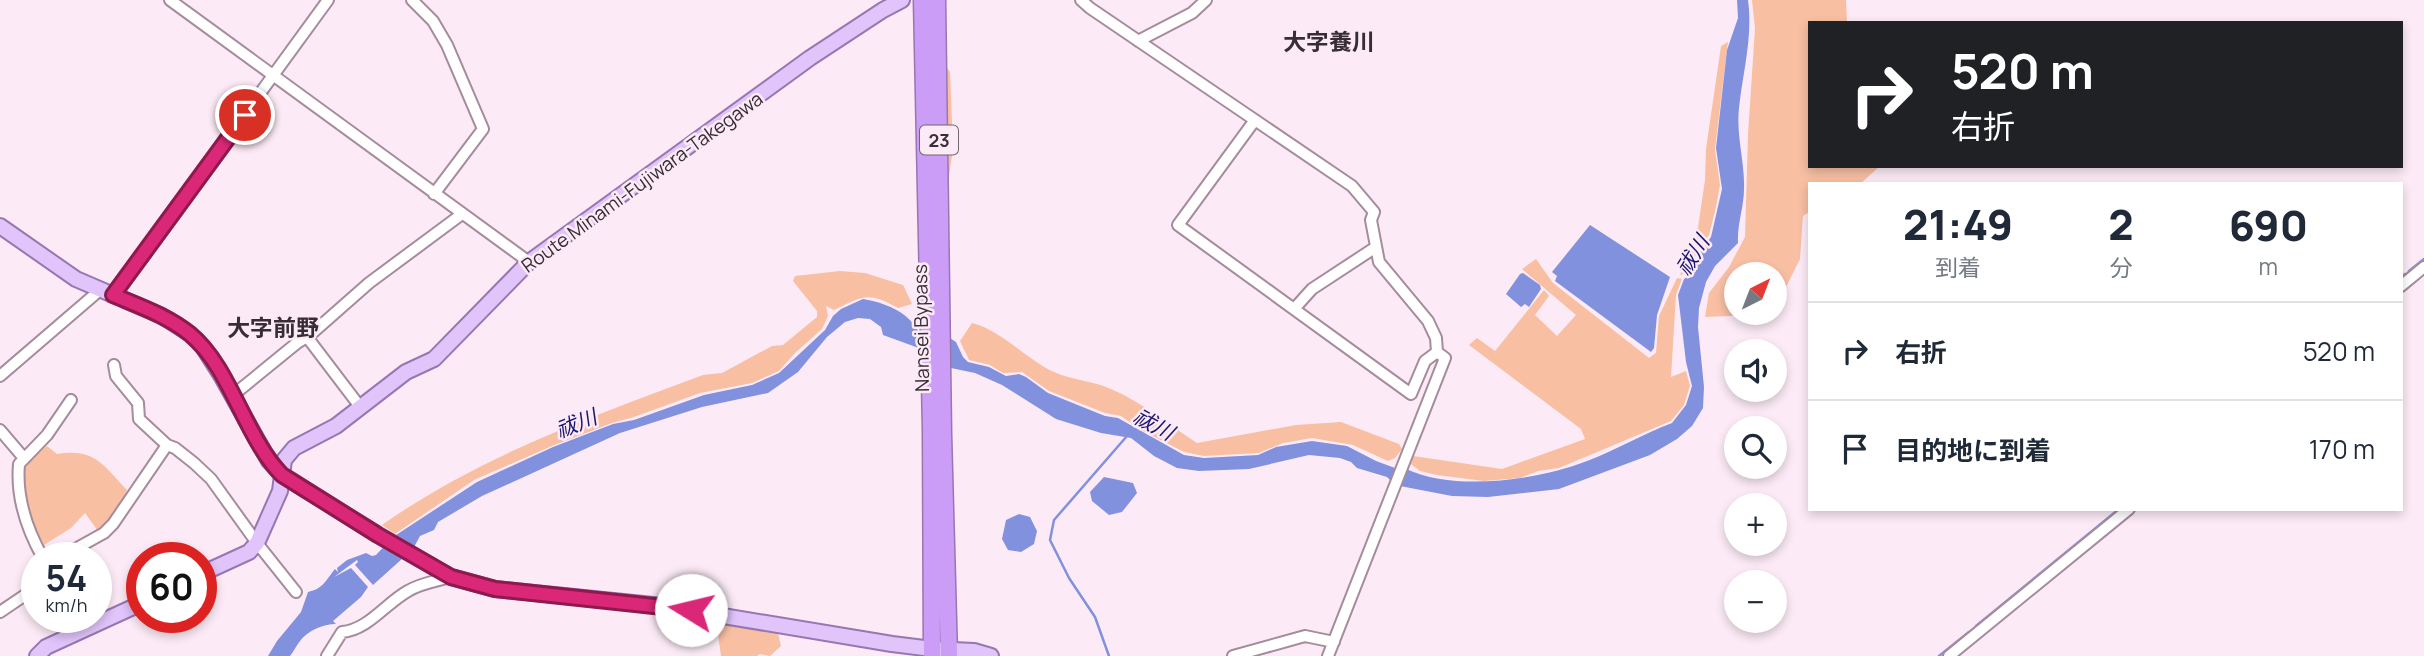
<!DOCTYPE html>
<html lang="ja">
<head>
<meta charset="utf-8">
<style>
	body { margin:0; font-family:Manrope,"Noto Sans JP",sans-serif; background:#f2f2f3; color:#1f2937; height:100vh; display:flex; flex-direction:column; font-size:26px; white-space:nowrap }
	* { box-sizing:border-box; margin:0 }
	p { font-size:23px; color:#747a83 }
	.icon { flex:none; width:38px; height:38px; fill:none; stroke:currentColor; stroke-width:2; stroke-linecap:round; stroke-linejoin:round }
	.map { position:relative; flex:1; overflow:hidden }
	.sheet { position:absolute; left:1808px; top:182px; width:595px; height:329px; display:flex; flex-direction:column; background:#fff; border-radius:0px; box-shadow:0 4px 10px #0003 }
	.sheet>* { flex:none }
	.hud { position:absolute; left:1808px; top:21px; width:595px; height:147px; border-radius:0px; box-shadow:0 4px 10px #0003; background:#202124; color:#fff; overflow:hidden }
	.needle { width:46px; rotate:42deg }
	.controls { position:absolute; left:1724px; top:262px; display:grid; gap:14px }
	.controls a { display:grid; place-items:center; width:63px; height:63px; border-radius:50%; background:#fff; box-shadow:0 4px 10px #0003; font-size:35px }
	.speed { position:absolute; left:21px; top:542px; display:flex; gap:14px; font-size:35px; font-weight:700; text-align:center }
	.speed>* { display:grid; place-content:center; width:91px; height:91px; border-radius:50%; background:#fff; box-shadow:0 4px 10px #0003; line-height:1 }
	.speed small { font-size:18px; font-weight:400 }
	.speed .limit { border:10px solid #d22; background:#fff; color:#111 }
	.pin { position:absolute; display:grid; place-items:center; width:60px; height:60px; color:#fff; margin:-30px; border:4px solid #fff; border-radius:50%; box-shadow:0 2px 7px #0007 }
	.me { position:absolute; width:77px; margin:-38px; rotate:279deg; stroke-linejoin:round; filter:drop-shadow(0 0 5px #0008) }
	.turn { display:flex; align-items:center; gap:24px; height:147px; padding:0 28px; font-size:32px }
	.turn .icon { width:91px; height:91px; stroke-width:2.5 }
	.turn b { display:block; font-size:49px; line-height:60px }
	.eta { display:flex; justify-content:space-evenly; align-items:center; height:119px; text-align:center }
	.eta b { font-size:42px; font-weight:800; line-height:49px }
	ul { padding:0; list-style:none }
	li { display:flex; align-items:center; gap:21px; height:98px; padding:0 28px; border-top:2px solid #e0e1e3 }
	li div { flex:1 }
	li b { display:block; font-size:26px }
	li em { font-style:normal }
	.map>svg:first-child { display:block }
</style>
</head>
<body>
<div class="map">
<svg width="2424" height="656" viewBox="0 0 2424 656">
	<rect width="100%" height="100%" fill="#fcebf6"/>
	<path fill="#f8bfa3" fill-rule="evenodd" d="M1752 0H1846L1847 23H1810V166H1880L1860 184H1810L1809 212 1803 216 1800 259 1786 287 1778 314 1705 317 1709 293 1729 267 1745 237 1748 135 1755 28ZM1736 275H1774V313H1736Z
		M1728 42 1715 149 1720 185 1716 207 1709 235 1697 252 1689 273 1680 275 1697 234 1705 180 1706 149 1721 46Z
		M947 68 950 72 953 149 947 190Z
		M1536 259 1553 283 1649 358 1656 353 1659 316 1677 278 1682 279 1676 295 1671 377 1686 371 1690 386 1684 405 1671 421 1559 468 1538 471 1520 478 1484 481 1437 475 1420 471 1411 464 1413 456 1502 469 1585 439 1581 429 1469 345 1477 338 1495 351 1544 290 1549 296 1535 315 1557 336 1576 315 1522 269Z
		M840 271 865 273 903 285 912 304 898 308C868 291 863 296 834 310L826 306 828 316 822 329 795 353 779 371 752 383 700 393 634 417 612 423 552 446 474 480 395 534 382 525C480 456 591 417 703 375L722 373 772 346 783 345 817 317V311L793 281 795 276Z
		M972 323C1001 330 1026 359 1054 372 1072 380 1093 381 1111 389 1142 402 1169 425 1197 443L1296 425 1341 422 1399 444 1402 449 1395 458 1388 461 1353 445 1312 438 1283 443 1259 453 1204 456 1184 452 1141 430 1121 416 1105 413 1049 391 1022 372 1003 373 990 365 969 360 960 341Z
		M47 446 57 454C95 448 103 465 127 490L120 508 98 531 85 513 71 528 44 545 24 505 23 465Z
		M716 620 777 629 781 646 770 656 760 654 757 656H721Z"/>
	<path fill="#8191de" d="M1737 0H1748C1753 37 1743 71 1739 108 1736 137 1745 162 1744 189 1744 207 1737 224 1738 243L1715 266 1706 282 1699 308 1698 327 1704 387 1703 408 1692 426 1677 439 1650 455 1559 489 1488 497 1452 496 1400 486 1406 469C1456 492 1538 480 1587 461 1616 450 1643 434 1672 423L1686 405 1692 386 1686 362 1678 295 1684 279 1692 273 1698 255 1711 237 1722 189 1716 148 1727 50 1738 18Z
		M1590 225 1670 277 1657 315 1654 348 1651 352 1555 281 1557 276 1552 272Z
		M1523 273 1540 285 1541 289 1529 307 1525 304 1521 307 1506 294 1520 274Z
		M863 299C883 302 909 312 918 331L950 338 956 342 963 357 968 362 989 367 1006 376 1019 374 1026 377 1048 393 1105 416 1118 418 1184 455 1204 458 1258 455 1276 447 1312 441 1347 446 1376 461 1395 468 1391 481 1387 477 1357 468 1351 462 1340 458 1309 455 1249 469 1199 471 1177 468 1154 456 1131 438 1101 433 1056 419 1002 385 975 373 951 368 916 347 883 335 881 327 870 319 858 318 845 322 827 337 798 372 768 393 702 407 620 433 482 496 438 522 434 530 420 536 413 549 373 585 355 565 358 562 357 560 334 577 351 568 368 587 361 597 333 621 336 624C323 624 307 631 300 641 296 646 294 651 290 656H268L277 641 301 612 308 592C323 589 326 580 335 569L338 572 337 568 347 560 366 553 372 556 376 555 393 537 477 482 553 447 613 424 634 420 704 395 752 385 779 373 825 330 833 316 841 309Z
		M1104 477 1133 483 1137 493 1122 512 1109 515 1092 501 1090 492Z
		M1019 514 1030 517 1037 531 1034 544 1021 552 1008 550 1002 539 1006 520Z"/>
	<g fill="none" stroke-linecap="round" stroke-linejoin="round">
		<path stroke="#8191de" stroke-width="2.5" d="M2409 271 2424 259
			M2401 278 2405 274
			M1976 626 2119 509
			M1109 656 1095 617 1069 578 1050 540 1054 520 1127 436
			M1939 656 1969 632"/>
		<defs>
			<path id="minor" d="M170 0 529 262
				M412 0 433 21 447 45 483 129 434 194
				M1081 0 1090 8 1352 186 1374 212 1371 220 1379 262 1428 321 1436 338 1437 352 1445 358 1328 656
				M1138 41 1192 13 1206 0
				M1255 120 1178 225 1411 394 1425 361 1437 352
				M2401 286 2424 267
				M113 295 328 0
				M1294 309 1312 289 1376 247
				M307 337 361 408
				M114 365 116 376 138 403 139 419 167 445 175 448 194 463 211 479 257 543 296 592
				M0 376 100 290
				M232 396 297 343 310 335 369 283 462 214
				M0 430 23 457
				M43 558C26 528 16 498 19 464L47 435 71 400
				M59 558 104 533 113 524 167 445
				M0 612 37 587
				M327 656 342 632C368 630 386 603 408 591 421 583 437 581 451 577
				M1233 656 1305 636 1334 642
				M1949 656 2129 509"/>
			<path id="major" d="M0 226 76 279 162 316 190 334 203 347 222 377 269 461 282 475 378 535 451 577 495 589 663 606 892 644 932 649 974 651 991 656
				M201 574 249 552 257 543 280 491 284 460 294 448 336 426 406 372 434 359 529 262 810 58 883 10 902 0
				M37 656 46 647 142 603"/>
			<path id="highway" d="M922 0 931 430 932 656
				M937 0 943 434 949 656"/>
		</defs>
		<use href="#minor" stroke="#a58b9c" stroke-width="14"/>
		<use href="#major" stroke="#9876b2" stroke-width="18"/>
		<use href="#highway" stroke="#9876b2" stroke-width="19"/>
		<use href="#minor" stroke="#fff" stroke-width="10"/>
		<use href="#major" stroke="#e0c4fa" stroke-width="14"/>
		<use href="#highway" stroke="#cb9df6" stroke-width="16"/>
	</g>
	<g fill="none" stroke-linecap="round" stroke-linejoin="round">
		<defs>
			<path id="route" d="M245 115 113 295C139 306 168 316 190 334 231 368 244 436 282 475L378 535 451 577 495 589 691 610"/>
		</defs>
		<use href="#route" stroke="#8e194d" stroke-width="18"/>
		<use href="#route" stroke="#db2777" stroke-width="12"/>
	</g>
	<g text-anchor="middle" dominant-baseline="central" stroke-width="5" stroke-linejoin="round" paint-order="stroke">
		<rect fill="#fcebf6" stroke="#73666e" stroke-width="2" x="920" y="125.5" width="38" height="29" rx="5"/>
		<g font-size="18" font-weight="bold" fill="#382d34">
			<text x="939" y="140">23</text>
		</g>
		<g font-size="19" fill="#382d34" stroke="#fcebf6">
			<text transform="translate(642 182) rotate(-36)">Route Minami-Fujiwara-Takegawa</text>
			<text transform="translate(921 328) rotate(-91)">Nansei Bypass</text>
		</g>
		<g font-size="21" font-style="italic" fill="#1b1670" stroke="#fcebf6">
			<text transform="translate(1692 255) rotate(-58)">祓川</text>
			<text transform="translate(576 423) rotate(-22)">祓川</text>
			<text transform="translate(1154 424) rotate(28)">祓川</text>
		</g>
		<g font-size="23" font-weight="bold" fill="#382d34" stroke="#fcebf6">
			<text x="1329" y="41">大字養川</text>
			<text x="273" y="327">大字前野</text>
		</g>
	</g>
</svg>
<div class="controls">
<a><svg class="needle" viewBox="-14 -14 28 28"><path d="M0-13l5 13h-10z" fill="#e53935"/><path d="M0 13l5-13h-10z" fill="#747a83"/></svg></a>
<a><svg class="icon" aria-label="sound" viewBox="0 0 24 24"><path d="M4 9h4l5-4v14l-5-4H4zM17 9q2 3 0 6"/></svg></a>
<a><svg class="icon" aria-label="search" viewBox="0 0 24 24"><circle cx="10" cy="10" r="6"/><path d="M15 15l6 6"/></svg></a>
<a>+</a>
<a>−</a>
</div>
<div class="speed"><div>54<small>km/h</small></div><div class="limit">60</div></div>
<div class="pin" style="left:245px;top:115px;background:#d93025"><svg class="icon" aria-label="arrive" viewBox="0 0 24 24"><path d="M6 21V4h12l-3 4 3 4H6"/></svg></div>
<svg class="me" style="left:691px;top:610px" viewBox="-20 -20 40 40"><circle r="19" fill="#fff"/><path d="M0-13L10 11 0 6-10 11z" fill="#db2777"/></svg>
<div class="hud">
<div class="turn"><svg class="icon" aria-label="right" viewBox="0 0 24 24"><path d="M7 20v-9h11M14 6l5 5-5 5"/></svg><div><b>520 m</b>右折</div></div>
</div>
<section class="sheet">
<div class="eta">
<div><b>21:49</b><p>到着</p></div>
<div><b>2</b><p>分</p></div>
<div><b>690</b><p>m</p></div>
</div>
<ul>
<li><svg class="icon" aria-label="right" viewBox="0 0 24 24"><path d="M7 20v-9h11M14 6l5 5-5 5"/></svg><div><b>右折</b></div><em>520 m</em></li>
<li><svg class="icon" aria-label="arrive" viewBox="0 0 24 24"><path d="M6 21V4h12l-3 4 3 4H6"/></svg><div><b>目的地に到着</b></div><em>170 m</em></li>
</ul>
</section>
</div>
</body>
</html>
